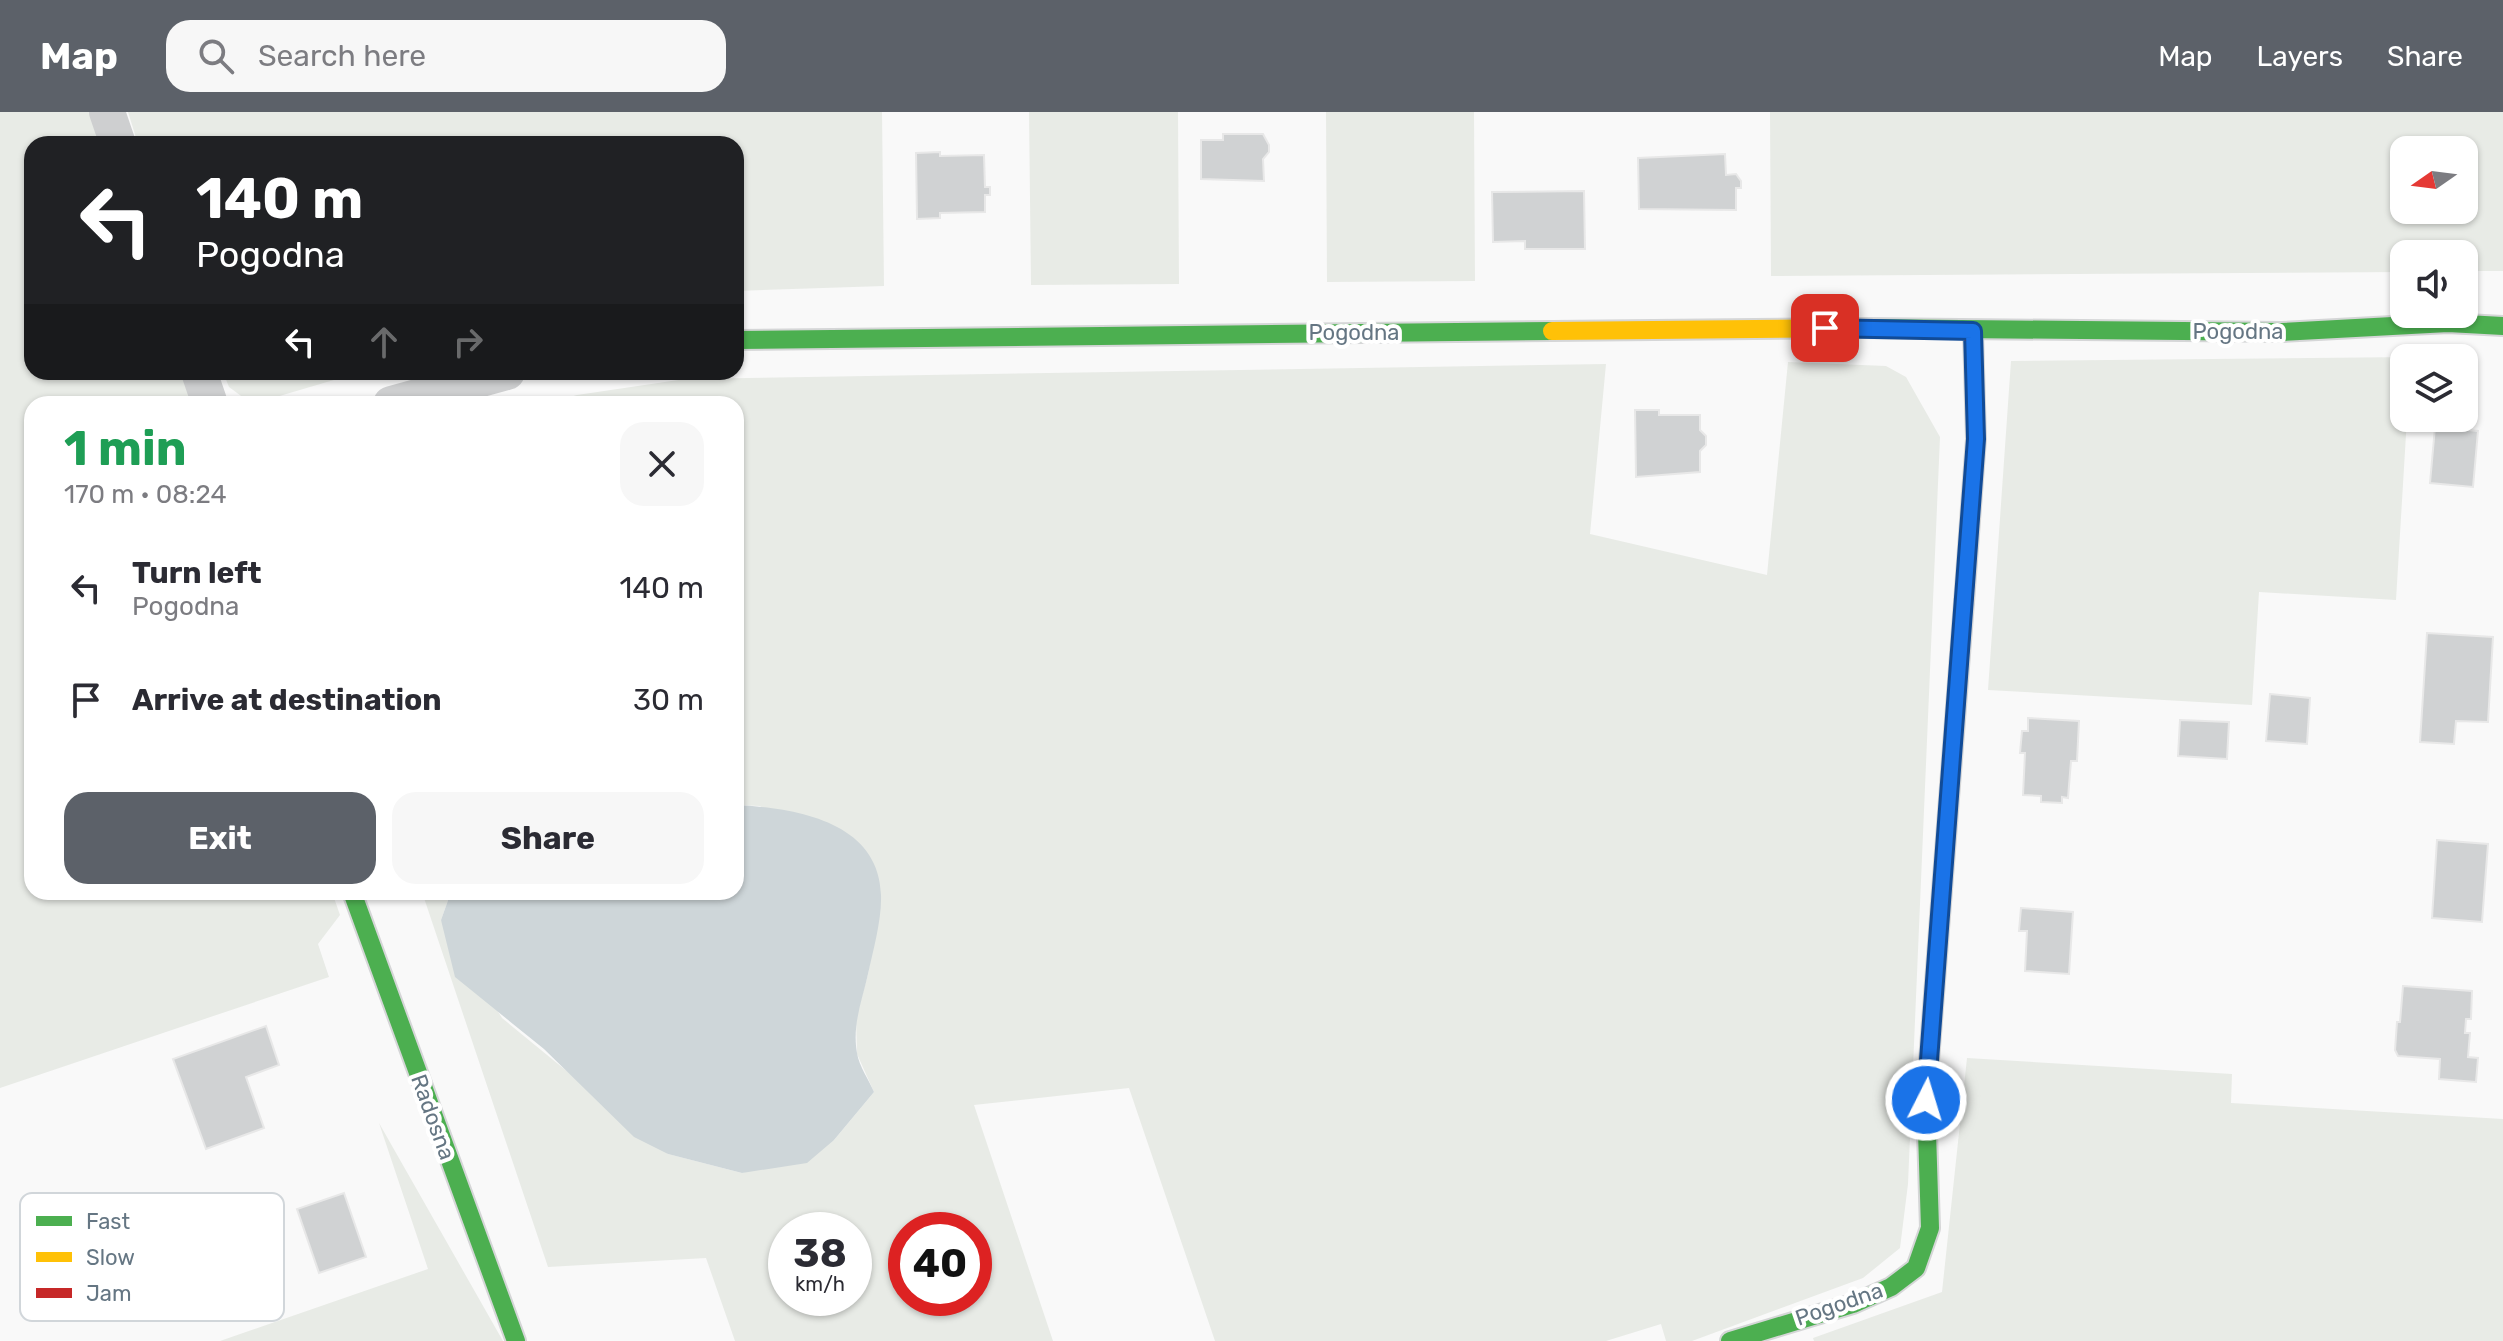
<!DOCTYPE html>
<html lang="en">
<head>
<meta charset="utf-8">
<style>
	body { margin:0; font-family:Rubik,sans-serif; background:#f7f7f7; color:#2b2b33; height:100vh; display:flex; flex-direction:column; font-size:30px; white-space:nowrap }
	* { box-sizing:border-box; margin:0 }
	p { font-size:26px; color:#7c7c81 }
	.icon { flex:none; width:44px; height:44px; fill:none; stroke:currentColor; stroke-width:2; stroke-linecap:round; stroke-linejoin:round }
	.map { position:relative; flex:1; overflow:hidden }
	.panel { position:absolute; left:24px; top:284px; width:720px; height:504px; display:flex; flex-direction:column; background:#fff; border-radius:24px; box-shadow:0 2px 6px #0004 }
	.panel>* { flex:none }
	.hud { position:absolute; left:24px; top:24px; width:720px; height:244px; border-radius:24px; box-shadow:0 2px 6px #0004; background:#202124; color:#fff; overflow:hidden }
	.needle { width:52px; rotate:256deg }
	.fabs { position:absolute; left:2390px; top:24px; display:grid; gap:16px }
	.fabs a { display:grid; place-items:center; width:88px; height:88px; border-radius:16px; background:#fff; box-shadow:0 2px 6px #0004; font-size:40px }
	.speed { position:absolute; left:768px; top:1100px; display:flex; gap:16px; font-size:40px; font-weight:700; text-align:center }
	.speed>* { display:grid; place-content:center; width:104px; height:104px; border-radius:50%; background:#fff; box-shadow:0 2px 6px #0004; line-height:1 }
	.speed small { font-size:20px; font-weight:400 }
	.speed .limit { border:12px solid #d22; background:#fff; color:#111 }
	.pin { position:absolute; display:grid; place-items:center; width:68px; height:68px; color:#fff; margin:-34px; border-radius:16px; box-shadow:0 4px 12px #0006 }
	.me { position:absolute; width:88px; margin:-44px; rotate:5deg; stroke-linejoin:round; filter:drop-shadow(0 0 6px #0008) }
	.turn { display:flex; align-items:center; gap:28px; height:168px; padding:0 40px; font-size:36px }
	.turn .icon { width:104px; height:104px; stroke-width:2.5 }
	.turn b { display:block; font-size:56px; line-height:68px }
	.lanes { display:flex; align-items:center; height:76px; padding:0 40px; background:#0003; justify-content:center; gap:40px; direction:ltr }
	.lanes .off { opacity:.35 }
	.round { display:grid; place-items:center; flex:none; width:84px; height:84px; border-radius:24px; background:#f7f7f7 }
	.summary { display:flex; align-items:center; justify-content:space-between; height:136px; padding:0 40px }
	h1 { font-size:48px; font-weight:700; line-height:60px; color:#1e9e55 }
	.action { display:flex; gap:16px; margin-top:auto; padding:16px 40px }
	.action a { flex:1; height:92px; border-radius:24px; background:#5c6169; color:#fff; font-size:32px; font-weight:700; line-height:92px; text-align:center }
	.action a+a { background:#f7f7f7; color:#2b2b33 }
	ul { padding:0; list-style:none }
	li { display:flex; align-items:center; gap:24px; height:112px; padding:0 40px }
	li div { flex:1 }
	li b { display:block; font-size:30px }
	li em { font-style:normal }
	header { display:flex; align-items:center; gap:48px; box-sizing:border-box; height:112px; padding:0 40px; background:#5c6169; color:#fff }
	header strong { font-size:38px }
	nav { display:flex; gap:44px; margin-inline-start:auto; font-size:28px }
	.search { width:560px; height:72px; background:#f7f7f7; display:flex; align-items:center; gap:20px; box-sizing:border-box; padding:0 28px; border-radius:24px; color:#7c7c81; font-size:30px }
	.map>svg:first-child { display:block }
</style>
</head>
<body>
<header>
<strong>Map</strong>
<div class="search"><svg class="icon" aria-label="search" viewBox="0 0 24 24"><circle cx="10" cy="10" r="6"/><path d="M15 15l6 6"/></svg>Search here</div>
<nav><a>Map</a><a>Layers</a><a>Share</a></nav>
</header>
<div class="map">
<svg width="2503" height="1229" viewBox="0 0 2503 1229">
	<rect width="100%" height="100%" fill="#f9f9f9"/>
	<path fill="#e8ebe6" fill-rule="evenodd" d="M0 0H97L107 32H32V260H184L196 292H32V780H332L340 803 318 832 329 865 0 976Z
		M128 0H882L884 174 736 179V32H138Z
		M1029 0H1178L1179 172 1031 173Z
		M1326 0H1474L1475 169 1327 170Z
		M1770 0H2503V159H2464V142H2404V160L1771 164ZM2404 38H2464V98H2404Z
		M2410 245 2404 246 2407 306 2396 488 2259 480 2252 593 1988 578 2011 249Z
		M1788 250 1886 254 1906 265 1940 325 1908 1072 1900 1136 1863 1166 1692 1229H1666L1661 1212 1606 1229H1215L1129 976 974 993 1053 1229H735L706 1146 548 1155 422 780H451L441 808 502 906 668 1042 742 1061 834 1028 874 980 857 942 856 906 868 862 881 784 760 694 736 693V292H547L577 283 685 267 1606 252 1590 422 1767 463ZM786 1118H854V1186H786ZM906 1118H974V1186H906Z
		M223 260H361L252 292 229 275Z
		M1967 946 2232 962 2231 991 2503 1007V1229H1814L1813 1226 1942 1180Z
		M379 1011 503 1229H220L428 1157Z"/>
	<path fill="#ced6d9" d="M736 693C795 696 879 709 881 783 882 807 873 839 868 862 862 889 852 913 857 941 859 954 869 968 874 980L834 1028 807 1051 742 1061 668 1042 634 1025 544 937 455 865 441 808 451 780H736Z"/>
	<path fill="#d0d2d3" stroke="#e8e8e8" stroke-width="2" d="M1223 22H1263L1269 33V40L1263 47 1264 69 1201 67V28H1223Z
		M940 40V44L984 43 985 75H990V83H985V100L940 101V106L917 107 916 41Z
		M1725 42 1726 63 1736 62 1741 69V76H1736V98L1639 97 1638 46Z
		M1584 79 1585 137H1525V129L1493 130 1492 80Z
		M1635 298H1659V303H1700V318L1706 324V333L1700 339V360L1636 365Z
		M2435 315 2478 319 2473 375 2430 371Z
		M2427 521 2493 525 2488 610 2456 609 2454 632 2420 630Z
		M2270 582 2310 586 2307 632 2266 629Z
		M2028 606 2079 609 2077 649H2071L2068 686 2062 685V691L2041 690V684L2023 683 2025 641H2020L2022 619H2028Z
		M2180 608 2229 610 2227 647 2178 644Z
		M2437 728 2488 732 2482 810 2432 806Z
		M2021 796 2073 800 2069 862 2025 859 2027 819H2019Z
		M2403 874 2472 879 2471 907H2466L2465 921H2470L2468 945 2478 946 2476 970 2439 967 2440 947 2398 944 2395 938 2397 910H2400Z
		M266 914 279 953 246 965 264 1016 206 1037 173 947Z
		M344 1081 366 1145 319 1161 297 1097Z"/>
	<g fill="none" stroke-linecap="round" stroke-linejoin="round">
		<defs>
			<path id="fast" d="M1863 216 2282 220 2448 211 2503 214
				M736 228 1552 219
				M352 780 516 1229
				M1730 1229 1853 1192 1891 1175 1916 1156 1930 1116 1926 988 1964 490"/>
			<path id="slow" d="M1552 219 1863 216"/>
			<path id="jam" d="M1964 490 1976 327 1973 219"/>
		</defs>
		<use href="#fast" stroke="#d5d6d7" stroke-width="22"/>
		<use href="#slow" stroke="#d5d6d7" stroke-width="22"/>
		<use href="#jam" stroke="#d5d6d7" stroke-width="22"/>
		<path stroke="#cecfd0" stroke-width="36" d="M107 0 118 32
			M199 260 210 292
			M391 292 507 260"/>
		<use href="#fast" stroke="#4caf50" stroke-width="18"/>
		<use href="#slow" stroke="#ffc107" stroke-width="18"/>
		<use href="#jam" stroke="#c62828" stroke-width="18"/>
	</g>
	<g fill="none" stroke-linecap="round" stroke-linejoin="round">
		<defs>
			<path id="route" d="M1825 216 1973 219 1976 327 1926 988"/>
		</defs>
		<use href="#route" stroke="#114b97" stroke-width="20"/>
		<use href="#route" stroke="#1a73e8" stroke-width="14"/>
	</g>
	<g text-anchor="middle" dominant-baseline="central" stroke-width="8" stroke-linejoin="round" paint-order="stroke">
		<g font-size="22" fill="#657683" stroke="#fff">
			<text x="2238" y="219">Pogodna</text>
			<text x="1354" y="220">Pogodna</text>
			<text transform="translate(433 1005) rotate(70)">Radosna</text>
			<text transform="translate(1839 1192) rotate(-19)">Pogodna</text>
		</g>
	</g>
	<rect x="20" y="1081" width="264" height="128" rx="12" fill="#fff" stroke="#d1d6da" stroke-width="2"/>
	<rect x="36" y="1104" width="36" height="10" fill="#4caf50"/>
	<rect x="36" y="1140" width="36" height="10" fill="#ffc107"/>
	<rect x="36" y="1176" width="36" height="10" fill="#c62828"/>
	<g font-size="22" fill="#657683">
		<text x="86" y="1117">Fast</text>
		<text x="86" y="1153">Slow</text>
		<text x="86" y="1189">Jam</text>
	</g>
</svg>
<div class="fabs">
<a><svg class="needle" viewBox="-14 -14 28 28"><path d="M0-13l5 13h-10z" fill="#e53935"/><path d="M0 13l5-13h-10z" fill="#7c7c81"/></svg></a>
<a><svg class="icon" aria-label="sound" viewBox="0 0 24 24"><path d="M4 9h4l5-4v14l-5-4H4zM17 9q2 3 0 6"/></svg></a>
<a><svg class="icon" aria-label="layers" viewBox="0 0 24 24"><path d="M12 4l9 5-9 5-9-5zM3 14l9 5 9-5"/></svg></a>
</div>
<div class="speed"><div>38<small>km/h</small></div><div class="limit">40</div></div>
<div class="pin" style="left:1825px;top:216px;background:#d93025"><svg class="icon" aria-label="arrive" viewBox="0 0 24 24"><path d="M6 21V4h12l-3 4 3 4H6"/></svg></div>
<svg class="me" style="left:1926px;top:988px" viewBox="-20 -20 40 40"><circle r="17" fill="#1a73e8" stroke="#fff" stroke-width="3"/><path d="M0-11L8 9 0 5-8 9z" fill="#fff"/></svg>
<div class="hud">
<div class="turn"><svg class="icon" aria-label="left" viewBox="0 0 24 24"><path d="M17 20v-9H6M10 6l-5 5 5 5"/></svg><div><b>140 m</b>Pogodna</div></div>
<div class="lanes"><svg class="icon" aria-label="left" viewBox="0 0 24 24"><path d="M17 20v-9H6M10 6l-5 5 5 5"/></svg><svg class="icon off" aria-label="ahead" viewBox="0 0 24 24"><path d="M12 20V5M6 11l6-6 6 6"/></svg><svg class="icon off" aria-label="right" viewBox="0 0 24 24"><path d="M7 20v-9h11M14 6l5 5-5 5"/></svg></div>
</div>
<section class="panel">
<div class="summary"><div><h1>1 min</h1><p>170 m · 08:24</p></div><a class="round"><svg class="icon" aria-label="close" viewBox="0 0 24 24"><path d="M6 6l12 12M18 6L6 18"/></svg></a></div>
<ul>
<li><svg class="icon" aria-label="left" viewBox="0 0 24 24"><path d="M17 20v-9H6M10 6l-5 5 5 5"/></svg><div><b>Turn left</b><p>Pogodna</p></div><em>140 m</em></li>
<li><svg class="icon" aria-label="arrive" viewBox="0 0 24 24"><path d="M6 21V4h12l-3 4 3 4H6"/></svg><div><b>Arrive at destination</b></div><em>30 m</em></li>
</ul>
<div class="action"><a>Exit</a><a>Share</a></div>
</section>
</div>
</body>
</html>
